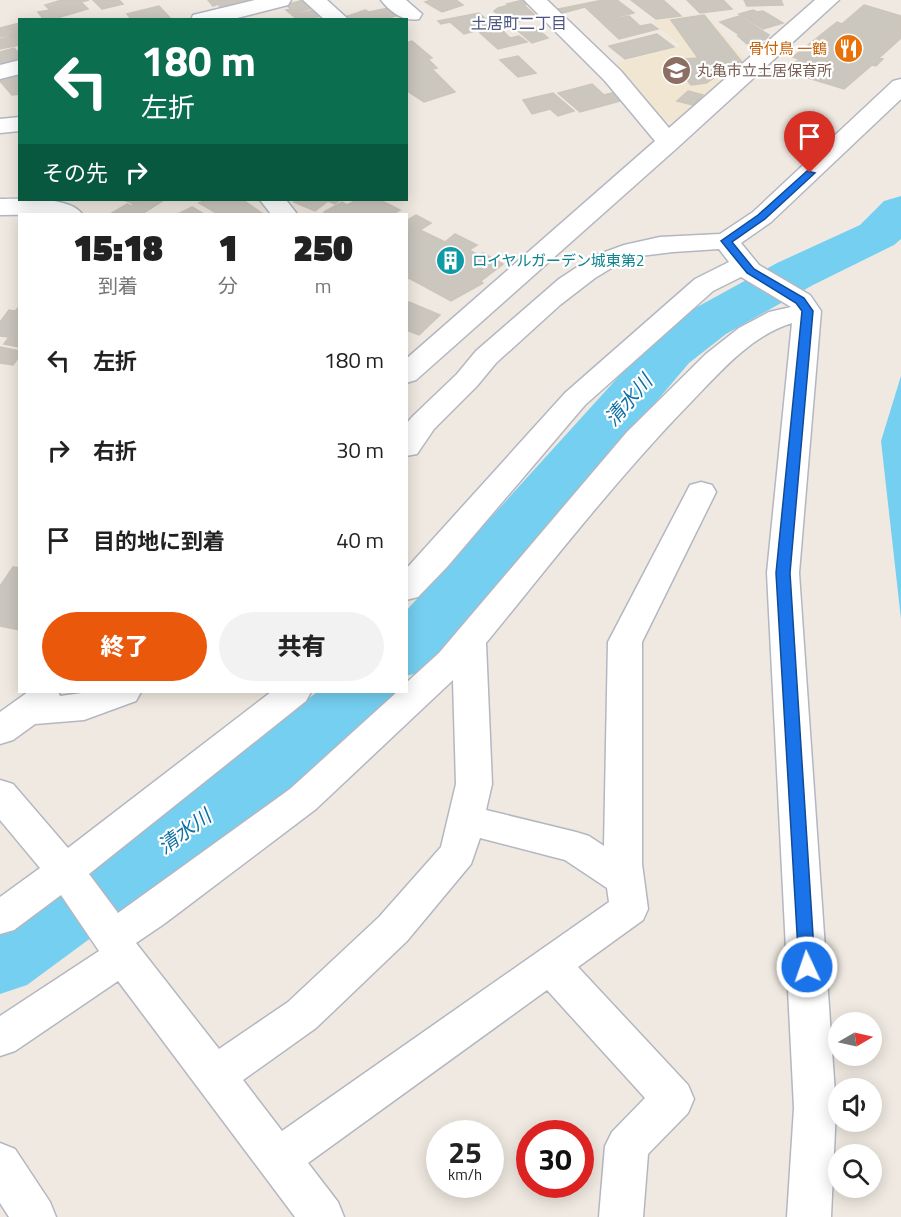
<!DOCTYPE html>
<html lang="ja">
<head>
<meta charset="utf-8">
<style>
	body { margin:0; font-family:"Titillium Web","Noto Sans JP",sans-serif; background:#f2f2f2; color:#222; height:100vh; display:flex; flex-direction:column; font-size:22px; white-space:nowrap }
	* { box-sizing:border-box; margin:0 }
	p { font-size:20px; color:#767676 }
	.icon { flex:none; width:33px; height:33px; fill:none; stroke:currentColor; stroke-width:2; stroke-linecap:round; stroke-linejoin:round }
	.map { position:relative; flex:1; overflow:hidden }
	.drawer { position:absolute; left:18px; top:213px; width:390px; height:480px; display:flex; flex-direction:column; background:#fff; border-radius:0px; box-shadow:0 3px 15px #0003 }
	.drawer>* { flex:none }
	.hud { position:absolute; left:18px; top:18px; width:390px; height:183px; border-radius:0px; box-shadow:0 3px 15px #0003; background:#0b6e4f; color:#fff; overflow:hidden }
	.needle { width:39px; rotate:81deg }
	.buttons { position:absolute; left:828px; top:1012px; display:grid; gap:12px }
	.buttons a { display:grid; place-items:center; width:54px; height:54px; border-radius:50%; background:#fff; box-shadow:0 3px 15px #0003; font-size:30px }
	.speed { position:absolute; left:426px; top:1120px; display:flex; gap:12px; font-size:30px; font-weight:700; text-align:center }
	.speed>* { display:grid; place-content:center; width:78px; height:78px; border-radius:50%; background:#fff; box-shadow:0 3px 15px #0003; line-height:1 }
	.speed small { font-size:15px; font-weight:400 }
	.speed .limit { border:9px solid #d22; background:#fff; color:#111 }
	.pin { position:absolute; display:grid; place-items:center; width:51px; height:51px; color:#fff; margin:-62px -26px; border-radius:50% 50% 50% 0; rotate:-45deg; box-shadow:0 0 6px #0007 }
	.pin .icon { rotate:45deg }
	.me { position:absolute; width:66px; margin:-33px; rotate:357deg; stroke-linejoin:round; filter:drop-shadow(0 0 4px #0008) }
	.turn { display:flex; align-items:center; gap:21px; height:126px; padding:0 24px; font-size:27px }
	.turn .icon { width:78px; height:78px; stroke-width:2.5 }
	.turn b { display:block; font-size:42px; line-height:51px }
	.then { display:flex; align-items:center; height:57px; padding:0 24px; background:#0003; gap:12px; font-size:22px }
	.eta { display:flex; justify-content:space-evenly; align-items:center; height:102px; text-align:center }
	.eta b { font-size:36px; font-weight:800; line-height:42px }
	.action { display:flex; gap:12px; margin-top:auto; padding:12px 24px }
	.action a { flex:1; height:69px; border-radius:36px; background:#ea580c; color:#fff; font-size:24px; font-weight:800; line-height:69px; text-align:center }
	.action a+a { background:#f2f2f2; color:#222 }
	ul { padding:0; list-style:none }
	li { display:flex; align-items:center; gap:18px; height:90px; padding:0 24px }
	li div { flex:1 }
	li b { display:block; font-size:22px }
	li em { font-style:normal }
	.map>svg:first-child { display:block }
</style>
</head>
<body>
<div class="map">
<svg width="901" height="1217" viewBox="0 0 901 1217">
	<rect width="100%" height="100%" fill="#efe9e1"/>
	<path fill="#f0e6d1" d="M705 14 745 59 673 122 657 120 613 64 681 46 652 21Z"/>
	<path fill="#75cff0" d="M901 376V619L881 441Z"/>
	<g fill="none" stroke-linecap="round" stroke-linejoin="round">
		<path fill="#75cff0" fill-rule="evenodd" d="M901 196V239L894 245 813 285 726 334 689 363 429 670 406 676V611L651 341 688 312 777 263 860 225 884 201Z
			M317 692H395L385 709 266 809 27 985 0 994V920L216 771Z"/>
	</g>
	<path fill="#cbc7bf" stroke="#cbc5ba" stroke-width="1.5" d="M62 0H89L81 2 88 9 60 17 63 20H44L38 12 50 10 45 5Z
		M93 0H119L123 4 102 9Z
		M208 0H254V2L247 4 245 1 221 8 218 4 213 6Z
		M303 0 313 8 295 13 297 14 318 9 324 16 298 20 286 10 291 9 286 5Z
		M431 0H456L463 5 442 12 425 2Z
		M523 0 528 4 524 5 537 17 507 24 494 11 498 8 509 5 507 4Z
		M603 0H617L634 13 600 21 585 7 559 14 554 10Z
		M631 0H663L681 16 656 19Z
		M687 0H723L732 9 700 13Z
		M744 0H781L783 5 747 6Z
		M388 4 403 14 381 20H348L345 17 365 10 369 12 389 8 385 5Z
		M864 5 901 16V38L879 58 883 59 876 66 872 65 844 89 785 71 799 59 793 57 837 22 842 24Z
		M159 6 172 20H132L127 14Z
		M753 10 757 12 763 11 783 23 763 29 739 14Z
		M479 13 494 26 464 34 450 22 441 24 438 21Z
		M704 15 742 62 726 63 731 71 723 72 706 83 691 85 671 60 698 58 671 20Z
		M629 16 640 26 651 24 658 29 619 39 601 22Z
		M739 16 769 35 766 39 747 44 738 36H741L720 22Z
		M20 23V33L0 37V28Z
		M535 27 548 38 532 43 518 31Z
		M500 28 510 38 519 36 527 42 498 49 480 33Z
		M20 34V45L0 49V39Z
		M657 34 674 47 625 59 609 46Z
		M412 41 432 58 428 59 437 68 432 69 455 92 424 102 406 90V43Z
		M14 48 20 54V64L0 67V52Z
		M518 56 536 73 518 77 500 60Z
		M20 73V94L12 95 0 81V77Z
		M592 84 604 95 616 92 620 101 580 112 558 93Z
		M688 91 703 95 693 105 677 101Z
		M553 93 574 111 558 116 550 109 532 114 523 100Z
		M124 200H164L142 214H110L127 204 131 206 134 204Z
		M207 200H243L263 214H218L199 203Z
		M297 200H340L335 204 328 201 315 211 294 202Z
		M357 200H380L400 210 393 214H328L324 212 342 202 347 205Z
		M192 207 204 214H178Z
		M416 215 431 223 420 230 445 242 455 234 477 245 469 250 478 255 483 253 503 264 481 281 483 283 451 301 409 278 406 280V221Z
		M409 302 440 315 419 335 406 330V304Z
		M20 306V347L4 344 9 337 0 336V322L9 310 15 311Z
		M0 347 20 351V355L13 365 0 363Z
		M13 567 20 568V630L0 626V586Z"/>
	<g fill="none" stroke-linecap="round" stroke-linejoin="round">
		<defs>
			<path id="minor" d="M255 0H291L288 5 229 20H191L193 15Z
				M303 0H327L349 20H325Z
				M381 0H406L422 14 419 19C404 22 390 12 381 0Z
				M524 0H547L621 71 669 128 815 0H839L677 148 416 380 406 383V359L655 141 605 81Z
				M20 60V74L0 79V65Z
				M901 79V99L771 222 741 243 759 265 810 295 821 311 799 573 836 1108 831 1217H787L794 1108 767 573 792 323C752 335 721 371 693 400 618 477 553 561 486 643L492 784 486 810 576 832 589 836 604 846 608 642 690 485 701 482 712 485 716 492 642 642V864L648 909 643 920 578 967 688 1085 694 1099 688 1113 648 1154 643 1217H599L605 1146 612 1132 645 1098 547 990 308 1163 338 1202 344 1217H295L118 981 15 1051 0 1056V1016L99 951 61 895 14 930 0 934V897L40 868 0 820V780L13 784 68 848 271 692H311L306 701 89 874 118 913 290 789 397 692H406V683L439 653 627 432 706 354 739 328 769 312 791 307 741 277 713 291 585 405 447 567 418 597 406 600V569L565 393 695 279 729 262 719 249 673 252 640 256 613 267 595 278 560 305 496 363 477 386 434 429 417 454 406 456V424L413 416 457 374 476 351 559 279 594 256 624 245 660 237 720 234 753 212 893 81ZM453 680 456 784 441 847 379 917 288 1002 219 1049 136 943 164 924 316 809ZM480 838 565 860 607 888 609 902 282 1131 243 1080 316 1028 407 941 471 864Z
				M20 117V131L0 133V119Z
				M0 199C20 199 69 196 82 214L0 215Z
				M260 200H286L297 214H271Z
				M28 692H58L60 696 89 692H141L136 701 84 720 35 724 13 740 0 744V712Z
				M0 1143 15 1149 50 1202 56 1217H9L0 1203Z"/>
		</defs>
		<use href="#minor" stroke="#b4b7c1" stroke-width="3"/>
		<use href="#minor" fill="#fff" fill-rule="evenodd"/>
	</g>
	<path fill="#1a73e8" stroke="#114b97" stroke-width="1.5" d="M807 171 815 173 765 219 732 242 754 269 804 298 813 311 790 573 815 967 813 972 807 974 801 972 799 967 776 573 802 311 796 303 747 273 721 241 758 215Z"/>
	<defs>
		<symbol id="restaurant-disc" viewBox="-11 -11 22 22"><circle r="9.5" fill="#e8710a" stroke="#fff"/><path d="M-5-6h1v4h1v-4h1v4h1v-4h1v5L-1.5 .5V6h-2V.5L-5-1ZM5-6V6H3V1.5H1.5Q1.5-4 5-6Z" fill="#fff"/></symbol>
		<symbol id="school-disc" viewBox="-11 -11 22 22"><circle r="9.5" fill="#8d6e63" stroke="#fff"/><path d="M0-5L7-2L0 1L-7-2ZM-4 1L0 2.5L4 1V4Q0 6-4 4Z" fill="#fff"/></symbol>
		<symbol id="building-disc" viewBox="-11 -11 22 22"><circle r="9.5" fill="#0f9aa8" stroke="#fff"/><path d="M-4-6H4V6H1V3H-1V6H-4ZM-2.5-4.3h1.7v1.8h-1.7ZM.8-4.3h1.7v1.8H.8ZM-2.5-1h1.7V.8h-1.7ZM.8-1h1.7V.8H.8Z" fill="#fff"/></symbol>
	</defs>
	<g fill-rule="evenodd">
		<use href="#restaurant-disc" x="832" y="32" width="33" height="33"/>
		<use href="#school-disc" x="660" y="54" width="33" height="33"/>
		<use href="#building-disc" x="434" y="244" width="33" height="33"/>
	</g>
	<g text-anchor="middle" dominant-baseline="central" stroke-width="4.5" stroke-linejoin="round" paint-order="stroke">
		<g font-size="15" fill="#c56008" stroke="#fff" text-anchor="end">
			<text x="827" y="48">骨付鳥 一鶴</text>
		</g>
		<g font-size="15" fill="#785e54" stroke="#fff" text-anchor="start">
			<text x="697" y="70">丸亀市立土居保育所</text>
		</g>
		<g font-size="15" fill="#0d838f" stroke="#fff" text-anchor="start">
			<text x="472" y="260">ロイヤルガーデン城東第2</text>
		</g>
		<g font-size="16" fill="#4d5680" stroke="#fff">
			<text x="519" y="23">土居町二丁目</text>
		</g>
		<g font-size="20" font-style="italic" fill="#0d6fa3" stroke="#fff">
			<text transform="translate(628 400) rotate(-49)">清水川</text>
			<text transform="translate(184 831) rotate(-36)">清水川</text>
		</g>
	</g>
</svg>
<div class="buttons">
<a><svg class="needle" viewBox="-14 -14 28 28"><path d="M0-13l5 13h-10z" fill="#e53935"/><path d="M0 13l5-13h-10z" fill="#767676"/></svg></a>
<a><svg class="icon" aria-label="sound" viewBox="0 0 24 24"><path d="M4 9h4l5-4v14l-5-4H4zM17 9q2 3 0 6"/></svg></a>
<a><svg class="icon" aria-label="search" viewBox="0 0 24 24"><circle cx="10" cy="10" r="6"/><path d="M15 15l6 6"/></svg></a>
</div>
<div class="speed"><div>25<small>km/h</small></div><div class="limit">30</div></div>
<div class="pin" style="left:810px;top:173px;background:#d93025"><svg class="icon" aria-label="arrive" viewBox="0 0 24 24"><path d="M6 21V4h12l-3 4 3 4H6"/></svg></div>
<svg class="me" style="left:807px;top:967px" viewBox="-20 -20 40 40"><circle r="17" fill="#1a73e8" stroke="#fff" stroke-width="3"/><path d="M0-11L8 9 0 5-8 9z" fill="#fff"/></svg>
<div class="hud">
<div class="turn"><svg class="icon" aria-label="left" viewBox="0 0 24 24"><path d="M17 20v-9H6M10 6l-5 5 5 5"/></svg><div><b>180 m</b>左折</div></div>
<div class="then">その先<svg class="icon" aria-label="right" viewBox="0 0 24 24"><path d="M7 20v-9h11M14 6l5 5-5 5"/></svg></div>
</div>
<section class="drawer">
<div class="eta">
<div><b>15:18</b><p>到着</p></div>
<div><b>1</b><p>分</p></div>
<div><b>250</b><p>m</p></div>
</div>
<ul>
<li><svg class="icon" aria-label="left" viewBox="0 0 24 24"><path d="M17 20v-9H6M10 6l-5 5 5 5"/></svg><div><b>左折</b></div><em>180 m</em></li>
<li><svg class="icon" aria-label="right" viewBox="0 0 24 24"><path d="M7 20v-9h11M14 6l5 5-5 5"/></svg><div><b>右折</b></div><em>30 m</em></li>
<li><svg class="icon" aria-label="arrive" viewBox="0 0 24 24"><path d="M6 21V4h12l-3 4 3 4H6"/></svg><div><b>目的地に到着</b></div><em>40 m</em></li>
</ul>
<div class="action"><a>終了</a><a>共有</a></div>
</section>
</div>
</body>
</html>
